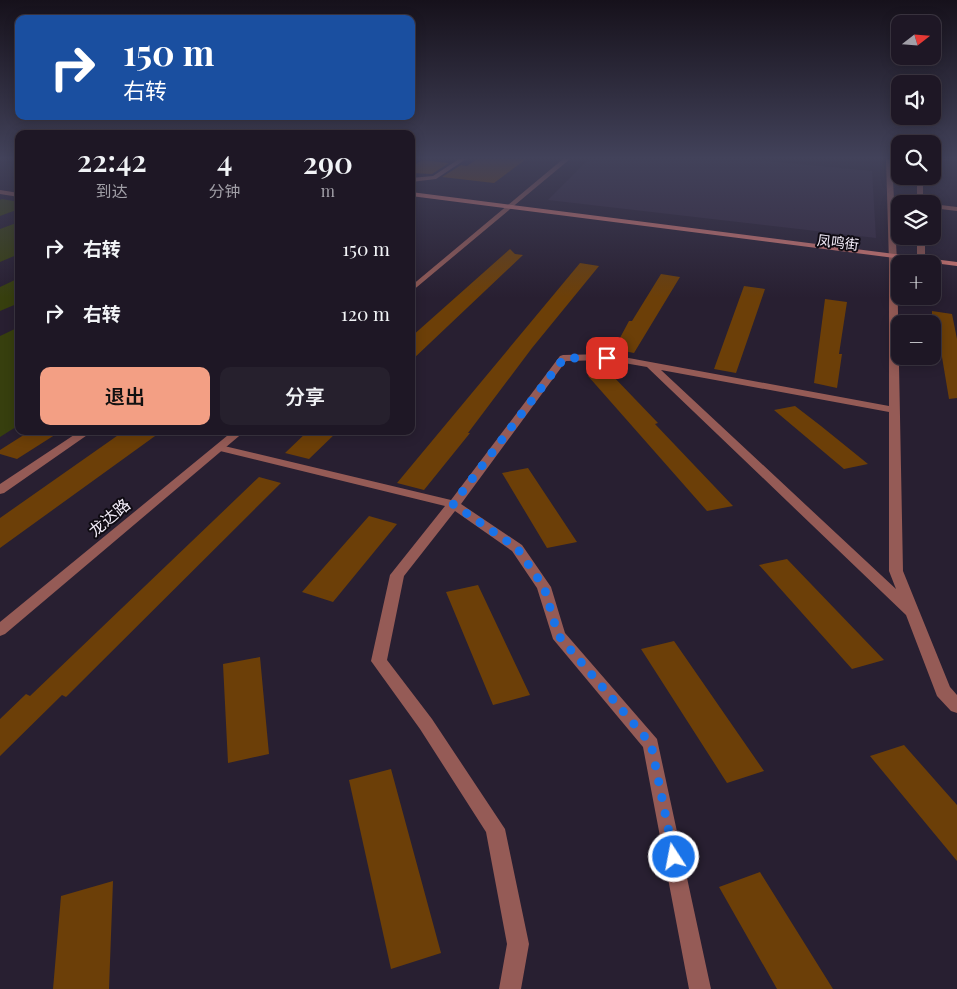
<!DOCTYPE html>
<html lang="zh">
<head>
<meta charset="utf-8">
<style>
	body { margin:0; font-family:"Playfair Display","Noto Sans SC",serif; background:#26202d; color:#f1f3f6; height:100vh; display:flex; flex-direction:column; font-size:19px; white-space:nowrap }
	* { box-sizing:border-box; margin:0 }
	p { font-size:16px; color:#a19fa7 }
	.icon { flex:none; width:28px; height:28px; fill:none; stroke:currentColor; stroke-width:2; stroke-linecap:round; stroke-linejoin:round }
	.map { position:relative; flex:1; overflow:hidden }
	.details { position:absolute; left:15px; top:130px; width:400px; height:305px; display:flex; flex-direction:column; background:#1e1725; border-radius:10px; box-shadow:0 2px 12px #0003,0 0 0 1px #3c3642 }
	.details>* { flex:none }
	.banner { position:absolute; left:15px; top:15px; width:400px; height:105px; border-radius:10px; box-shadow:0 2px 12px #0003,0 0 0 1px #3c3642; background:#1a4fa0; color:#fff; overflow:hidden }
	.needle { width:32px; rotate:73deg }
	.controls { position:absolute; left:891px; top:15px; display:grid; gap:10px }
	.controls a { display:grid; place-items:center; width:50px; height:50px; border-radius:10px; background:#1e1725; box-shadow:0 2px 12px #0003,0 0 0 1px #3c3642; font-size:25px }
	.pin { position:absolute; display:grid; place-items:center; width:42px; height:42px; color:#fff; margin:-21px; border-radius:10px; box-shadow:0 2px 8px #0006 }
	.me { position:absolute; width:55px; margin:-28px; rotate:349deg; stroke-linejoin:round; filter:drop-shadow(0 0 4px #0008) }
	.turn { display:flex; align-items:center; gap:18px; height:105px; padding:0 25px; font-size:22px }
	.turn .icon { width:65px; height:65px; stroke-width:2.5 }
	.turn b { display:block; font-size:35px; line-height:42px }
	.eta { display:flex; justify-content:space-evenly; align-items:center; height:85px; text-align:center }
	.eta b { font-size:30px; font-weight:600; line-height:35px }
	.cta { display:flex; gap:10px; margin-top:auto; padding:10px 25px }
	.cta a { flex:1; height:58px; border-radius:10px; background:#f39f84; color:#111; font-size:20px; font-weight:600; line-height:58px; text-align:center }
	.cta a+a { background:#26202d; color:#f1f3f6 }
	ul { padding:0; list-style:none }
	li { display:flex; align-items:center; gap:15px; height:65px; padding:0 25px }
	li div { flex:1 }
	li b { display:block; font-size:19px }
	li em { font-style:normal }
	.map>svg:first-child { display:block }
</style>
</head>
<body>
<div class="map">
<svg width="957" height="989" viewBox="0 0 957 989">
	<rect width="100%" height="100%" fill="#281f31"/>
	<path fill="#342940" d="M589 159H747L872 171 876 238 548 200Z"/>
	<path fill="#373f0e" d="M2 199 19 202V209L0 216V200Z
		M19 222V254L0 262V229Z
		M19 278V303L0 311V287Z
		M19 327V425L0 437V336Z"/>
	<path fill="#6c3f08" d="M477 159H526L494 183 442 177 461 165 467 166Z
		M422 160 449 163 432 174 411 173V167Z
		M510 249 515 254 523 255 411 361V337Z
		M580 263 599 266 532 348 468 433H470L424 490 397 483Z
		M661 274 680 277 634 353 614 349 629 321H632Z
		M744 286 765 289 736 373 714 369Z
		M825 299 847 302 839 354H842L837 388 814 383Z
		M932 311 952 314 957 339V398L949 399 940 345 932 344Z
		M610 373 658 423 655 424 733 506 707 511 588 376Z
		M795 406 821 426 868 464 844 469 774 410Z
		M30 431H61L17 459 0 454V450Z
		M124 431H162L0 548V518Z
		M308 431H338L309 459 285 453Z
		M528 468 577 542 547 548 502 473Z
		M259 477 281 483 66 697 62 695 0 756V719L26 694 30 696Z
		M369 516 397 524 333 602 302 592Z
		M787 559 884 660 852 669 759 565Z
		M478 585 530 695 493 705 446 592Z
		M674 641 764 771 727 783 641 649Z
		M260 657 269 754 228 763 223 664Z
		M904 745 957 805V861L870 756Z
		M391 769 441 953 391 969 349 780Z
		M760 872 833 989H777L719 887Z
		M113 881 109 989H53L61 896Z"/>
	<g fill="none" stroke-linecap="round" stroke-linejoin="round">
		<path fill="#955b56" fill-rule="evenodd" d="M459 159H466L436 179 411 182V178L433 176Z
			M886 159H892L897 262 903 571 950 687 957 695V713L951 711 937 696 906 615 647 367 607 360 566 361 461 504 522 545 551 587 565 633 657 739 711 989H689L643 747 553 639 537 588 512 551 455 511 404 576 387 660 432 719 505 829 529 944 521 989H499L507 944 486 832 420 729 371 661 390 575 445 506 216 450 214 448 220 445 451 500 560 356 563 355 607 354 889 406V262ZM661 370 889 412V571L896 589Z
			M932 159H951L932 162Z
			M917 176H923V204H917Z
			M0 190 19 193V197L0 194Z
			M932 204 957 207V211L932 208Z
			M917 236H925V264H917Z
			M80 431H93L4 493 0 494V484Z"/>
		<path fill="#955b56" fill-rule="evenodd" d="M563 159H570L411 292V286Z
			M233 431H245L5 634 0 636V622Z"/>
		<path fill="#d67972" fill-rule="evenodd" d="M411 192 957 262V266L411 196Z"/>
	</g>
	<linearGradient id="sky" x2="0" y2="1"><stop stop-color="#16111b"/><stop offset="0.53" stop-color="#42425a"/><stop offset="1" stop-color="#42425a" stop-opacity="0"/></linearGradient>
	<rect width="957" height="298" fill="url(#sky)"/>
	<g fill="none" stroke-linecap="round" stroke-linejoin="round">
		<path stroke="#1a73e8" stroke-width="9" stroke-dasharray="0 16.2" d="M607 358H564L453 504 517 548 544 587 558 635 651 744 674 857"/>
	</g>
	<g text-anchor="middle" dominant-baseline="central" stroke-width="4" stroke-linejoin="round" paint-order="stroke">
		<g font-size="14" fill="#f2ecf8" stroke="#0f0b13">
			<text transform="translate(838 242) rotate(7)">凤鸣街</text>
		</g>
		<g font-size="16" fill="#f2ecf8" stroke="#0f0b13">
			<text transform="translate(109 517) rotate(-40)">龙达路</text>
		</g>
	</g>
</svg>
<div class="controls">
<a><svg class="needle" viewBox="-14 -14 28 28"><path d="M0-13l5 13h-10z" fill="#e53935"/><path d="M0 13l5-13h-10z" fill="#a19fa7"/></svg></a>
<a><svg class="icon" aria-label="sound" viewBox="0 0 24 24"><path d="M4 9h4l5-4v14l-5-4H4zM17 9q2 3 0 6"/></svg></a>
<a><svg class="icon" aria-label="search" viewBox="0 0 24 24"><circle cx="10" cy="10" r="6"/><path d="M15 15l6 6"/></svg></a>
<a><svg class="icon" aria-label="layers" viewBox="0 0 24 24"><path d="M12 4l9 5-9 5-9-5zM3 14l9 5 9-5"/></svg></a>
<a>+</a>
<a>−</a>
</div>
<div class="pin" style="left:607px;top:358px;background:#d93025"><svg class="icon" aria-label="arrive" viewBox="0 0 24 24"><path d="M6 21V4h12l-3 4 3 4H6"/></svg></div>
<svg class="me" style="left:674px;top:857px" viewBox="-20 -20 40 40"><circle r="17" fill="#1a73e8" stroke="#fff" stroke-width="3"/><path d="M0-11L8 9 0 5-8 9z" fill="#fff"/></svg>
<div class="banner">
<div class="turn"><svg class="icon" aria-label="right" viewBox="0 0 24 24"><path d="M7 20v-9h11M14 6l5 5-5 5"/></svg><div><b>150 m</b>右转</div></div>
</div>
<section class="details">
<div class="eta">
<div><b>22:42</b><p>到达</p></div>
<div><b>4</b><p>分钟</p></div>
<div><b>290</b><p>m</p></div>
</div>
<ul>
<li><svg class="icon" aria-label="right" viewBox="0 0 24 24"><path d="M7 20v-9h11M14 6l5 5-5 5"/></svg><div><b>右转</b></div><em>150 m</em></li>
<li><svg class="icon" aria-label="right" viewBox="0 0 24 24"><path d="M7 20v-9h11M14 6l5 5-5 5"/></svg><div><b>右转</b></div><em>120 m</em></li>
</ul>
<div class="cta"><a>退出</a><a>分享</a></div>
</section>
</div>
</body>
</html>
